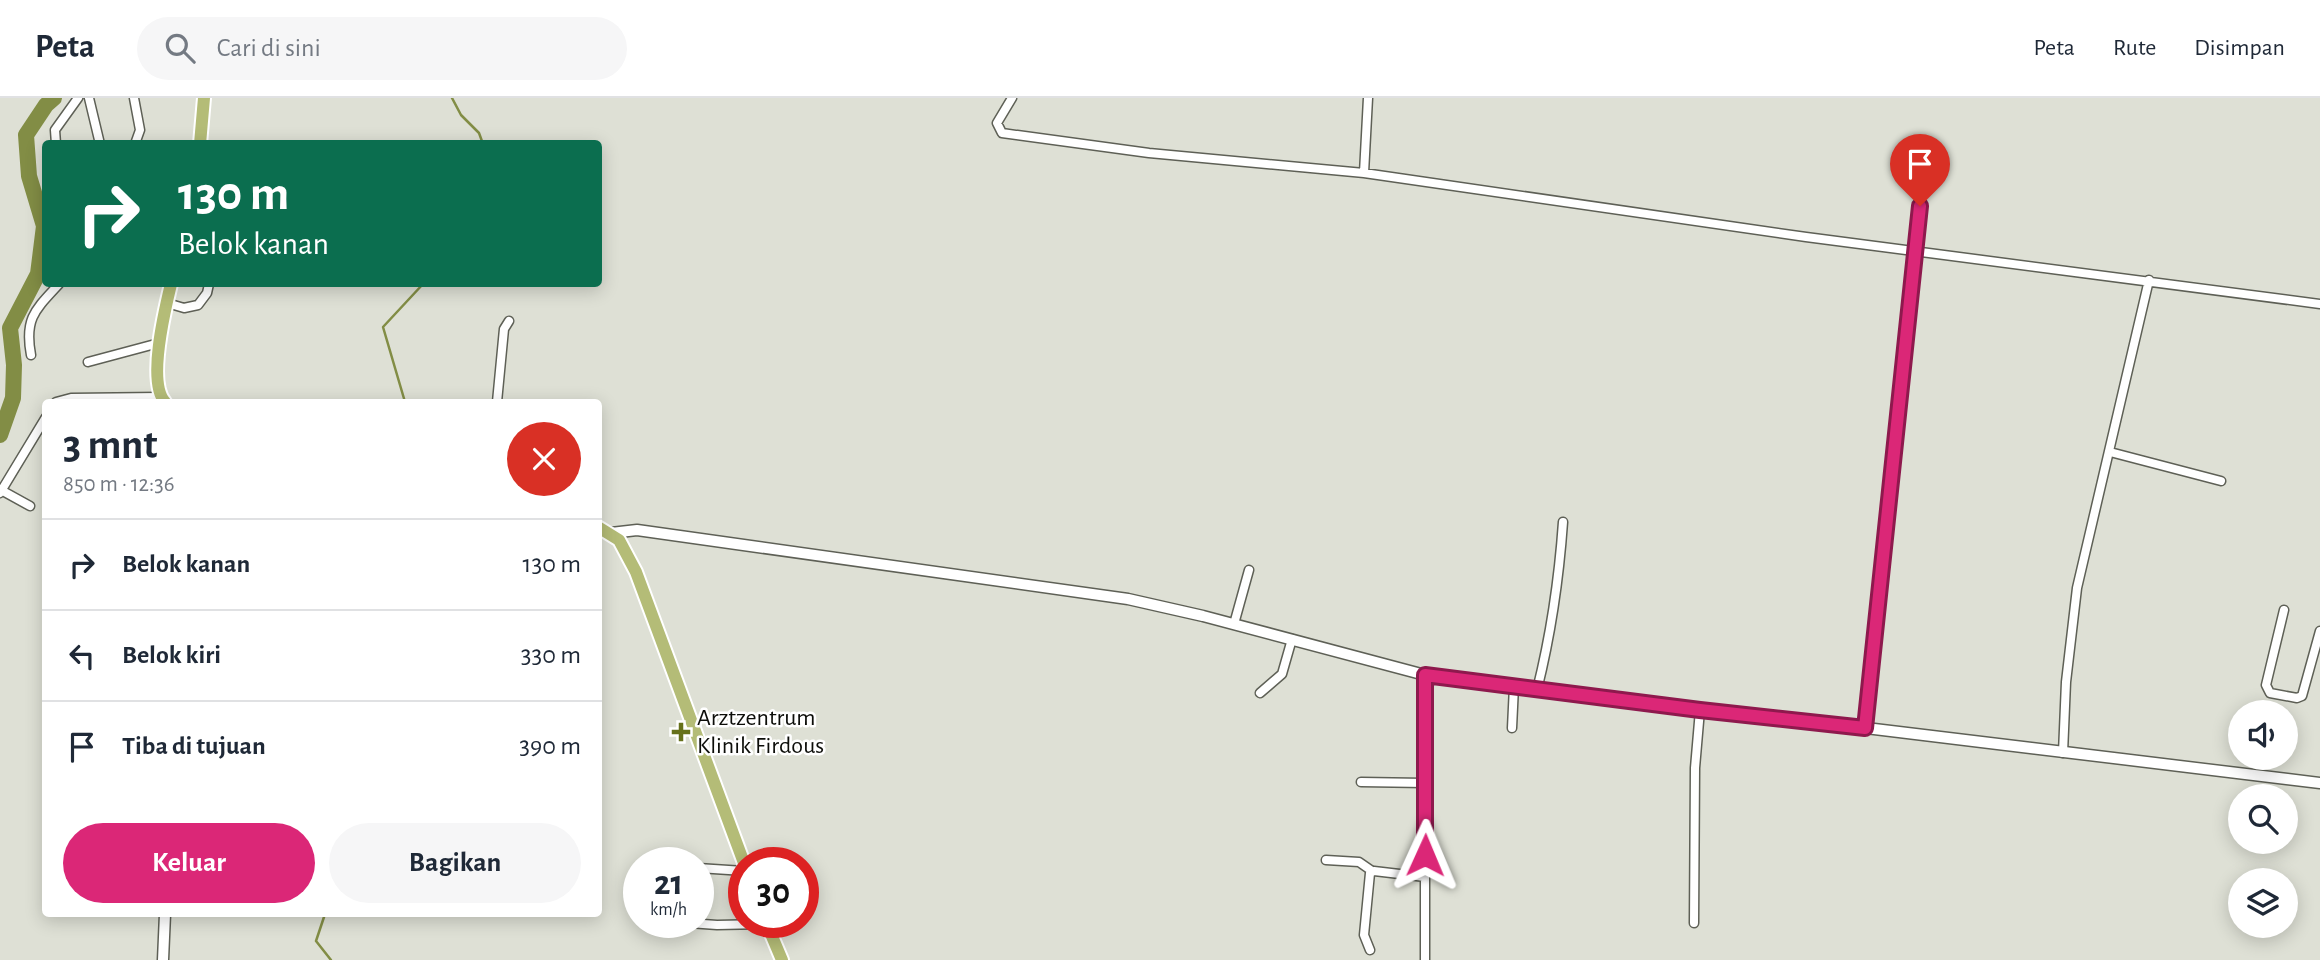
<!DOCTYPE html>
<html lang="id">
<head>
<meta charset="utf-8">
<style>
	body { margin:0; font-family:"Alegreya Sans",sans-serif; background:#f6f6f7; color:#1f2937; height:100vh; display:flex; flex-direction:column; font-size:26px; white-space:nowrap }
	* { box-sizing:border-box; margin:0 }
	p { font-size:23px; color:#747a83 }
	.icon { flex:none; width:38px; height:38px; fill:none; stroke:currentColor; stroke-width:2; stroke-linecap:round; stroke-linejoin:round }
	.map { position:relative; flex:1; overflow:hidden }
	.panel { position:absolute; left:42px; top:301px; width:560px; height:518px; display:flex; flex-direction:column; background:#fff; border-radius:7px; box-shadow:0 4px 18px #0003 }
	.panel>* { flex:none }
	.hud { position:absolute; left:42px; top:42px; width:560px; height:147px; border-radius:7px; box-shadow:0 4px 18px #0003; background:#0b6e4f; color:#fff; overflow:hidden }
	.fabs { position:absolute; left:2228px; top:602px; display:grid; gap:14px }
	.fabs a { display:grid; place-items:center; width:70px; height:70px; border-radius:50%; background:#fff; box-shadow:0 4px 18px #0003; font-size:35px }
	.speed { position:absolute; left:623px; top:749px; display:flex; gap:14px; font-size:35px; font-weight:700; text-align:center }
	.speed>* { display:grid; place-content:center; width:91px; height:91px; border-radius:50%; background:#fff; box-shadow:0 4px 18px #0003; line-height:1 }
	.speed small { font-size:18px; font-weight:400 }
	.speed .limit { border:10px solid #d22; background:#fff; color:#111 }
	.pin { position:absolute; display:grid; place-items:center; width:60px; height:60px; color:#fff; margin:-72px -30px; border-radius:50% 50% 50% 0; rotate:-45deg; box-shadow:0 0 7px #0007 }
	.pin .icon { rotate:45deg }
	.me { position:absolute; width:77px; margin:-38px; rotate:1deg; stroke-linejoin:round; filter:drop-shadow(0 0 5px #0008) }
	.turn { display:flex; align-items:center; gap:24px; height:147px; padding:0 21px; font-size:32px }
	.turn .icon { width:91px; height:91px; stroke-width:2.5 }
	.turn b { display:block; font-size:49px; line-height:60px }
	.round { display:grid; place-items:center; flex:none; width:74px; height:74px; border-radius:37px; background:#f6f6f7 }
	.summary { display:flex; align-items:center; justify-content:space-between; height:119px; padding:0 21px }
	h1 { font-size:42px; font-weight:700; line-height:52px }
	.cta { display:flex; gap:14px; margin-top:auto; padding:14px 21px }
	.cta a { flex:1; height:80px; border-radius:42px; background:#db2777; color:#fff; font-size:28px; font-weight:700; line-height:80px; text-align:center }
	.cta a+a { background:#f6f6f7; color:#1f2937 }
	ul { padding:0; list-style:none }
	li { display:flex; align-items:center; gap:21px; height:91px; padding:0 21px; border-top:2px solid #e0e1e3 }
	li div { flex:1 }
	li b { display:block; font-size:26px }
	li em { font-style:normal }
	header { display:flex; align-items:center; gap:42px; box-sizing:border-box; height:98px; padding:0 35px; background:#fff; border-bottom:2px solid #e0e1e3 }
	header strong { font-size:33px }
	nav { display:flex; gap:38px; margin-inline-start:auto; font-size:24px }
	.search { width:490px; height:63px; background:#f6f6f7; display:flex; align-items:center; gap:18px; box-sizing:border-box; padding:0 24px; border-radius:38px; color:#747a83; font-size:26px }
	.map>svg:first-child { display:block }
</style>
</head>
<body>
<header>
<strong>Peta</strong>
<div class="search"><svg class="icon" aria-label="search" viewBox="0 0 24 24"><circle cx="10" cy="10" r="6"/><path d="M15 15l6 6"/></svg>Cari di sini</div>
<nav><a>Peta</a><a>Rute</a><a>Disimpan</a></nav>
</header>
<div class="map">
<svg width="2320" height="862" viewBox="0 0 2320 862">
	<rect width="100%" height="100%" fill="#dee0d5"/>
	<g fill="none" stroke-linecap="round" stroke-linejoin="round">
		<path stroke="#828d45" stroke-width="2.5" d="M452 0 461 17 479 35 483 46
			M405 304 383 229 423 186
			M325 816 316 843 331 862"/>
		<path stroke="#828d45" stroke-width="16" d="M0 337 13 300 14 267 10 230 38 176 44 128 29 78 26 37 46 7 54 0"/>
		<defs>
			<path id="minor" d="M89 0 100 46
				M134 0 140 32 135 46
				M1012 0 997 25 1002 35 1149 55 1364 75 1806 139 2320 206
				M56 46 55 32 78 0
				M1364 75 1368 0
				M167 205 184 210 198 207 207 195 209 186
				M31 257C24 220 36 211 59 186
				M88 264 159 245
				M56 304 71 300 160 299
				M497 304 504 231 509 223
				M2110 354 2221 383
				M1 392 30 408
				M0 395 46 319
				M2284 512 2266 587 2270 595 2297 600 2302 598 2320 533
				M1234 526 1249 472
				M1537 592C1551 536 1559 481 1563 424
				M1260 595 1282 576 1292 541
				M1512 630 1514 588
				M1865 630 1904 246 1916 153 1923 64
				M2063 655 2066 584 2077 490 2149 182
				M1361 684 1425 685
				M1326 762 1359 764 1372 773
				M698 770 744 773
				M689 825 717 827 766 826
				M1694 825 1695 670 1700 612
				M1370 852 1364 837 1370 775 1374 773 1425 779
				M1425 862V577"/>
			<path id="tertiary" d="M611 435 637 432 1128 501 1203 518 1425 577 1700 612 1866 630 2320 685
				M163 862 165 816"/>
			<path id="primary" d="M200 46 204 0
				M165 304C147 284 165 211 171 186
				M598 429 619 442 636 474 744 765
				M766 824 782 862"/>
		</defs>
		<use href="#minor" stroke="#5e6056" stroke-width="11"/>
		<use href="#tertiary" stroke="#5e6056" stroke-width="13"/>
		<use href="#primary" stroke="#fff" stroke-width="16"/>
		<use href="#minor" stroke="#fff" stroke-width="8"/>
		<use href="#tertiary" stroke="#fff" stroke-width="10"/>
		<use href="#primary" stroke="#b4bc77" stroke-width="12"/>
	</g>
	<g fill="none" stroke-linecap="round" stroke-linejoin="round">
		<defs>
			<path id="route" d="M1425 757V577L1700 612 1865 630 1920 108"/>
		</defs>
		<use href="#route" stroke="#8e194d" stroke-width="18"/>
		<use href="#route" stroke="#db2777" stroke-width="12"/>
	</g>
	<path fill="#66711b" stroke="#fff" stroke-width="2.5" d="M677.5 623.5h7v7h7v7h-7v7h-7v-7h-7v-7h7z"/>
	<g text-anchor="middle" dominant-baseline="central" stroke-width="5" stroke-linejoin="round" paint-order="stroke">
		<g font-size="24" fill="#0c0d09" stroke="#fff" text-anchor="start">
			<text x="697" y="620">Arztzentrum<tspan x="697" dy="28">Klinik Firdous</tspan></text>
		</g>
	</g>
</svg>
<div class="fabs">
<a><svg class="icon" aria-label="sound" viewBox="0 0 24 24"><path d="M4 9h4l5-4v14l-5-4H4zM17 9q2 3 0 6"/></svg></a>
<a><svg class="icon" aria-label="search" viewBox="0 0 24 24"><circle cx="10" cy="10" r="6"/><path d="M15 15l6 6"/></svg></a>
<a><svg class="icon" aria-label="layers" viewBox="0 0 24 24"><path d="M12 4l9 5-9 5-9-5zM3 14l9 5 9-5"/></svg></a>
</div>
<div class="speed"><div>21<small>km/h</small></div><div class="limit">30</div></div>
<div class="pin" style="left:1920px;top:108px;background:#d93025"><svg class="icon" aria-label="arrive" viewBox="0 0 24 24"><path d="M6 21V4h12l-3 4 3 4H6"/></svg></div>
<svg class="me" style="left:1425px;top:757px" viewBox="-20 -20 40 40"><path d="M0-17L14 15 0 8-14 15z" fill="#db2777" stroke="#fff" stroke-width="4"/></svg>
<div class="hud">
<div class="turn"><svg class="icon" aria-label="right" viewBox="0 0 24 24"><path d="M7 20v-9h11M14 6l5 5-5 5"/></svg><div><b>130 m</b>Belok kanan</div></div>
</div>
<section class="panel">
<div class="summary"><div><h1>3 mnt</h1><p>850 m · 12:36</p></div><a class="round" style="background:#d93025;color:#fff"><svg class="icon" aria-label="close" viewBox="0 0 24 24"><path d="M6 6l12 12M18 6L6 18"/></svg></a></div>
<ul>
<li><svg class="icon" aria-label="right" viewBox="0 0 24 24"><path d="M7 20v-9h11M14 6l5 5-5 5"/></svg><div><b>Belok kanan</b></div><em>130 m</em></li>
<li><svg class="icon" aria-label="left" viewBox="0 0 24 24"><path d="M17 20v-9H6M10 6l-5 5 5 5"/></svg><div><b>Belok kiri</b></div><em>330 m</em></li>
<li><svg class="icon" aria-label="arrive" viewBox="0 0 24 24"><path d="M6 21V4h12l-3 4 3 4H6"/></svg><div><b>Tiba di tujuan</b></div><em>390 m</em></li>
</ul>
<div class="cta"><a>Keluar</a><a>Bagikan</a></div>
</section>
</div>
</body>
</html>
